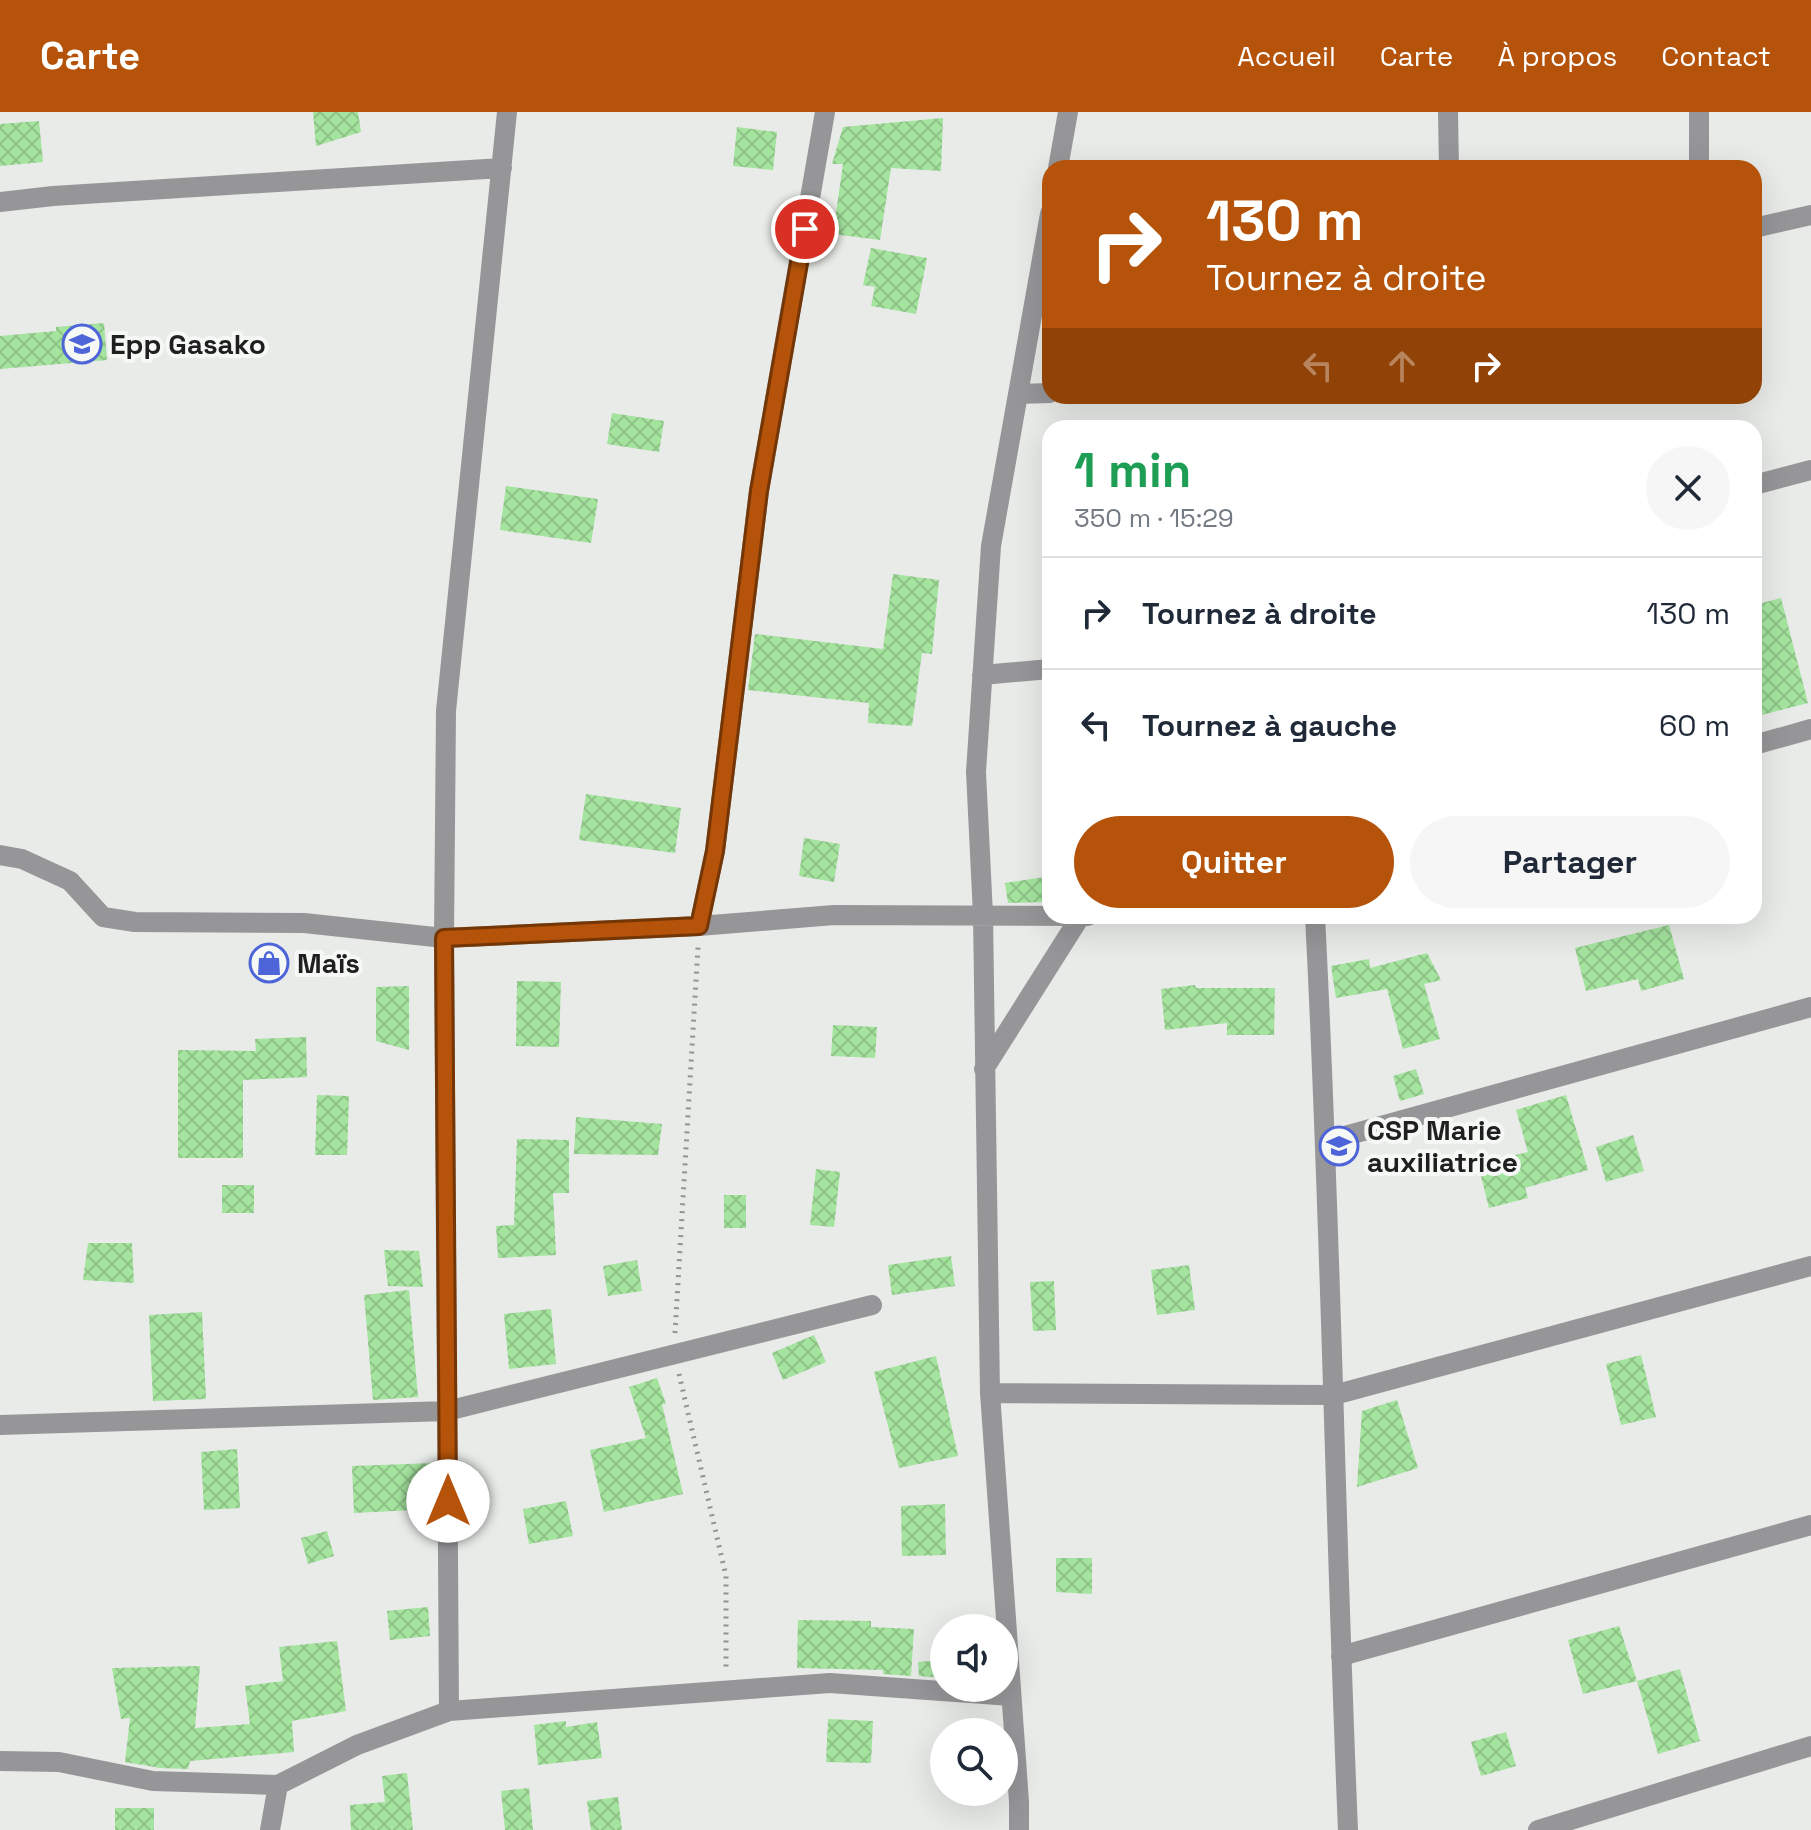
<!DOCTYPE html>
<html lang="fr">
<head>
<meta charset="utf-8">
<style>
	body { margin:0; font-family:"Space Grotesk",sans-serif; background:#f6f6f7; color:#1f2937; height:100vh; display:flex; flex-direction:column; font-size:30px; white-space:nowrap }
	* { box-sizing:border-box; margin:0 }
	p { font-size:26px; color:#747a83 }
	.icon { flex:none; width:44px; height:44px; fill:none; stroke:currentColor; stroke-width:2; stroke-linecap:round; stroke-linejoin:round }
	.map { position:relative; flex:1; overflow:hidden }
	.side { position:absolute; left:1042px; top:308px; width:720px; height:504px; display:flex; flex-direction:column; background:#fff; border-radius:24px; box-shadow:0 8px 32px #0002 }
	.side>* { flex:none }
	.top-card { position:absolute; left:1042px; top:48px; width:720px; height:244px; border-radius:24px; box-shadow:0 8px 32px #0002; background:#b45309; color:#fff; overflow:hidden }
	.controls { position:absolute; left:930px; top:1502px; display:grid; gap:16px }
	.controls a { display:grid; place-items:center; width:88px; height:88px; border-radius:50%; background:#fff; box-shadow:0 8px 32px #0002; font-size:40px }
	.pin { position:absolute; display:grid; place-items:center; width:68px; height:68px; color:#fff; margin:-34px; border:4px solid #fff; border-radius:50%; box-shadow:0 2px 8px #0007 }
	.me { position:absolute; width:88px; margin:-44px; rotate:0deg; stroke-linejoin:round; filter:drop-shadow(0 0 6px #0008) }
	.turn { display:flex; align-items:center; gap:28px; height:168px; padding:0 32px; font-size:36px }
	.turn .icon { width:104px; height:104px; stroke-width:2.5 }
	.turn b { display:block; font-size:56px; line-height:68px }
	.lanes { display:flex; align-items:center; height:76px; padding:0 32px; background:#0003; justify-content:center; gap:40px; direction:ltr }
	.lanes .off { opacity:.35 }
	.round { display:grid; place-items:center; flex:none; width:84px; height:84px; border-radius:42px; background:#f6f6f7 }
	.overview { display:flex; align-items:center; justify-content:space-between; height:136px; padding:0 32px }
	h1 { font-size:48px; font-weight:700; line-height:60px; color:#1e9e55 }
	.button { display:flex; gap:16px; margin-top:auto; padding:16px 32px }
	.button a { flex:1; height:92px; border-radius:48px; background:#b45309; color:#fff; font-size:32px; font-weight:700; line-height:92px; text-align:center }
	.button a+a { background:#f6f6f7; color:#1f2937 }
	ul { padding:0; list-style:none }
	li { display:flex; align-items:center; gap:24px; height:112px; padding:0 32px; border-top:2px solid #e0e1e3 }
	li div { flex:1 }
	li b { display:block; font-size:30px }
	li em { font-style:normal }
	header { display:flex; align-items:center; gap:48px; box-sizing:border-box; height:112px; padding:0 40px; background:#b45309; color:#fff }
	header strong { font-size:38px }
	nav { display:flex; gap:44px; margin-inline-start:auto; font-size:28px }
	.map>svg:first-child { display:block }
</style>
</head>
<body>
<header>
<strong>Carte</strong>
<nav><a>Accueil</a><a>Carte</a><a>À propos</a><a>Contact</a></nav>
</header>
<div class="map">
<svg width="1811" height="1718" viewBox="0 0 1811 1718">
	<defs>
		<pattern id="building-cross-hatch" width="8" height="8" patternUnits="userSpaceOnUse" patternTransform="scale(2)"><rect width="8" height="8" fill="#a5e49f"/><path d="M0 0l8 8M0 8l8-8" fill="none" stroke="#8ec388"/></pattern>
	</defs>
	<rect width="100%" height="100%" fill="#e8ebe8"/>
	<path fill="url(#building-cross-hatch)" d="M313 0H358L361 20 316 34Z
		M943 6 941 59 891 56 880 128 833 122 843 52H832L843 15Z
		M39 9 43 50 0 54V12Z
		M737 15 777 20 773 58 733 54Z
		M871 136 927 146 916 202 871 194 875 175 863 173Z
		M104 211 107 248 0 257V224L56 219V215Z
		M612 301 664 309 659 340 607 332Z
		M506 374 598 387 591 431 500 418Z
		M893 462 939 468 932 542 922 541 912 614 868 611 869 591 748 578 755 522 883 537Z
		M1781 486 1808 591 1754 605V493Z
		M586 682 681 696 675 741 579 728Z
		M804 726 840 732 834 770 799 764Z
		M1045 765 1049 790 1008 791 1005 771Z
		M1669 813 1684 867 1641 879 1638 867 1586 879 1575 836Z
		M1427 841 1441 868 1424 872 1440 927 1403 937 1387 877 1336 886 1331 854 1369 847 1370 856Z
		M517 869 561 870 559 935 516 934Z
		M1195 873 1196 876H1275L1274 923H1227V911L1165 918 1161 877Z
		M409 874V938L376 929V875Z
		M833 913 877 915 875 946 831 944Z
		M306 925 307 965 243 968V1046H178V938L256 939 255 927Z
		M1416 957 1424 982 1400 989 1393 964Z
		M317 983 349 984 347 1043H315Z
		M1566 983 1588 1058 1525 1076 1528 1086 1489 1096 1478 1052 1528 1040 1516 998Z
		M576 1005 662 1012 658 1043 574 1042Z
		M1633 1023 1644 1059 1606 1070 1596 1035Z
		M517 1027 569 1028V1081H553L556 1143 498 1146 496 1114 514 1113Z
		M816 1057 840 1060 834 1115 810 1113Z
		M222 1073H254V1101H222Z
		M724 1083H746V1116H724Z
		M88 1131H132L134 1171 83 1168Z
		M384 1138 419 1139 423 1175 388 1174Z
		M951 1144 955 1174 892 1183 888 1153Z
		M637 1148 642 1179 608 1184 603 1154Z
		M1189 1153 1195 1198 1157 1203 1151 1158Z
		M1054 1169 1056 1218 1033 1219 1030 1170Z
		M409 1178 418 1285 373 1288 364 1183Z
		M551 1197 556 1252 509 1257 504 1202Z
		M202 1200 206 1287 153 1289 149 1203Z
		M814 1223 826 1250 783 1268 772 1241Z
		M1641 1243 1656 1305 1621 1313 1606 1252Z
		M936 1244 958 1344 899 1356 874 1260Z
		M657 1266 666 1292H662L683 1382 604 1400 590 1338 646 1326 629 1275Z
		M1397 1288 1418 1356 1357 1375 1362 1299Z
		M237 1337 240 1396 204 1398 201 1340Z
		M434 1351 435 1397 354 1401 352 1354Z
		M566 1389 573 1424 529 1432 523 1397Z
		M945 1392 946 1443 902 1444 901 1394Z
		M327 1419 334 1444 308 1452 301 1426Z
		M1056 1446H1092V1482L1056 1480Z
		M428 1495 430 1524 390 1528 387 1499Z
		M798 1508 871 1509V1515L914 1517 911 1564 883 1562V1558L797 1556Z
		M1619 1514 1637 1569 1583 1582 1568 1528Z
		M337 1529 346 1599 292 1609 294 1640 190 1649 188 1657 160 1656 125 1650 130 1606 121 1607 112 1556 200 1554 195 1616 250 1612 245 1574 283 1569 279 1535Z
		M944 1548V1566L919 1564 918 1550Z
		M1680 1557 1700 1629 1658 1642 1637 1569Z
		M828 1607 873 1609 871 1651 826 1650Z
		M566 1609V1615L597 1610 602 1646 538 1653 534 1613Z
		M1506 1620 1516 1654 1481 1664 1471 1630Z
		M407 1661 413 1718H351L350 1693 385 1690 382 1664Z
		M529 1676 533 1718H505L501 1679Z
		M618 1685 622 1718H591L587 1689Z
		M115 1696H154V1718H115Z"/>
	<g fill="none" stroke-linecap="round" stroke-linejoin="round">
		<path stroke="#929492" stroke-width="5" stroke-dasharray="2 6" stroke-linecap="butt" d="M675 1221 698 835
			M679 1262 726 1464V1555"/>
		<path stroke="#969698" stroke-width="20" d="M1448 0 1449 56
			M1058 56 1068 0
			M1699 56V0
			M0 90 53 84 502 56
			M1754 116 1811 103
			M1018 282 1050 281
			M1754 373 1811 358
			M982 563 1050 557
			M1754 633 1811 617
			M0 743 22 747 70 769 103 805 135 810 304 811 444 826 699 814 834 803 1088 804
			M1315 804C1331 1109 1335 1413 1348 1718
			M699 814 715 739 759 379 825 0
			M984 957 1080 805
			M1327 1029 1811 895
			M990 1281 1334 1283 1811 1154
			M0 1313 447 1299 872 1193
			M1341 1544 1811 1413
			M449 1599 444 826 446 599 507 0
			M0 1649 59 1650 153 1669 278 1673 357 1633 449 1599 830 1571 1011 1584
			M270 1718 278 1673
			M1019 1718V1690L990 1281 983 803 976 660 991 434 1050 102
			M1538 1718 1811 1634"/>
	</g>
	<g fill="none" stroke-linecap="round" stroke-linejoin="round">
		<defs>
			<path id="route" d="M448 1389 444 826 699 814 715 739 759 379 805 117"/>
		</defs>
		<use href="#route" stroke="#753606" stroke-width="20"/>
		<use href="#route" stroke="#b45309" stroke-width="14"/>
	</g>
	<defs>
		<symbol id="school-ring" viewBox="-11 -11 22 22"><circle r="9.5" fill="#f5f8f5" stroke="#4e64d9" stroke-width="1.5"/><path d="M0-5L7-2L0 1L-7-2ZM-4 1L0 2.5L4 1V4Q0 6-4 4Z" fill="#4e64d9"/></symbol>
		<symbol id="shop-ring" viewBox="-11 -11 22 22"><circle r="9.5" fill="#f5f8f5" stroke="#4e64d9" stroke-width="1.5"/><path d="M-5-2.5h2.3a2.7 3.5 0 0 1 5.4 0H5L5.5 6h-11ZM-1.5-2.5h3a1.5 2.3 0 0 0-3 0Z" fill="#4e64d9"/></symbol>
	</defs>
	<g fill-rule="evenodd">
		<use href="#school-ring" x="60" y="210" width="44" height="44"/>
		<use href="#shop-ring" x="247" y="829" width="44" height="44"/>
		<use href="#school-ring" x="1317" y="1012" width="44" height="44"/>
	</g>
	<g text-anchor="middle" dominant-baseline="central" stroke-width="8" stroke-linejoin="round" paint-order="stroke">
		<g font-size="28" font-weight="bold" fill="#1e1f1e" stroke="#f5f8f5" text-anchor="start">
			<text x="110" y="232">Epp Gasako</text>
			<text x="297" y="851">Maïs</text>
			<text x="1367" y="1018">CSP Marie<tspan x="1367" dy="32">auxiliatrice</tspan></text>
		</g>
	</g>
</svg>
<div class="controls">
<a><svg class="icon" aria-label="sound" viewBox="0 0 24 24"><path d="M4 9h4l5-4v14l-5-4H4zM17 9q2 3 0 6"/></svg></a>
<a><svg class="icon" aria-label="search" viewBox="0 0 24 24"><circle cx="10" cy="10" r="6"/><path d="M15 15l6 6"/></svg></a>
</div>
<div class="pin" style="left:805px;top:117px;background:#d93025"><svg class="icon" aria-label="arrive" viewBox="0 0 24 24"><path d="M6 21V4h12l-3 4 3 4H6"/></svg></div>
<svg class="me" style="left:448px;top:1389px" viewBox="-20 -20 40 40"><circle r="19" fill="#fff"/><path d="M0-13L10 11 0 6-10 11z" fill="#b45309"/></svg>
<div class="top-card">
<div class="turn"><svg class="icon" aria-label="right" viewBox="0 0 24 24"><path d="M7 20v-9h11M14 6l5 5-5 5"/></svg><div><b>130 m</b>Tournez à droite</div></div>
<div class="lanes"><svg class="icon off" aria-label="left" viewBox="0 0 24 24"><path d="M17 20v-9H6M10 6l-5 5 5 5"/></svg><svg class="icon off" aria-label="ahead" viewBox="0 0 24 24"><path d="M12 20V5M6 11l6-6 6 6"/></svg><svg class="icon" aria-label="right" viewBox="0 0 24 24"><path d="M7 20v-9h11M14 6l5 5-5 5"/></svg></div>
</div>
<section class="side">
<div class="overview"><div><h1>1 min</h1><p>350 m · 15:29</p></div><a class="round"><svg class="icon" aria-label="close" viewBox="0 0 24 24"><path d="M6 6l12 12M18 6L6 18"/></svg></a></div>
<ul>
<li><svg class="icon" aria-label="right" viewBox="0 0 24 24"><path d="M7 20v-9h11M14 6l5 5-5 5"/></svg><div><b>Tournez à droite</b></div><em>130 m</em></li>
<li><svg class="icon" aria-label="left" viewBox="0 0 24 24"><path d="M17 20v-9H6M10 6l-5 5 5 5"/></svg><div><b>Tournez à gauche</b></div><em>60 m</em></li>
</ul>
<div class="button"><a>Quitter</a><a>Partager</a></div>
</section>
</div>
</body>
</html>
